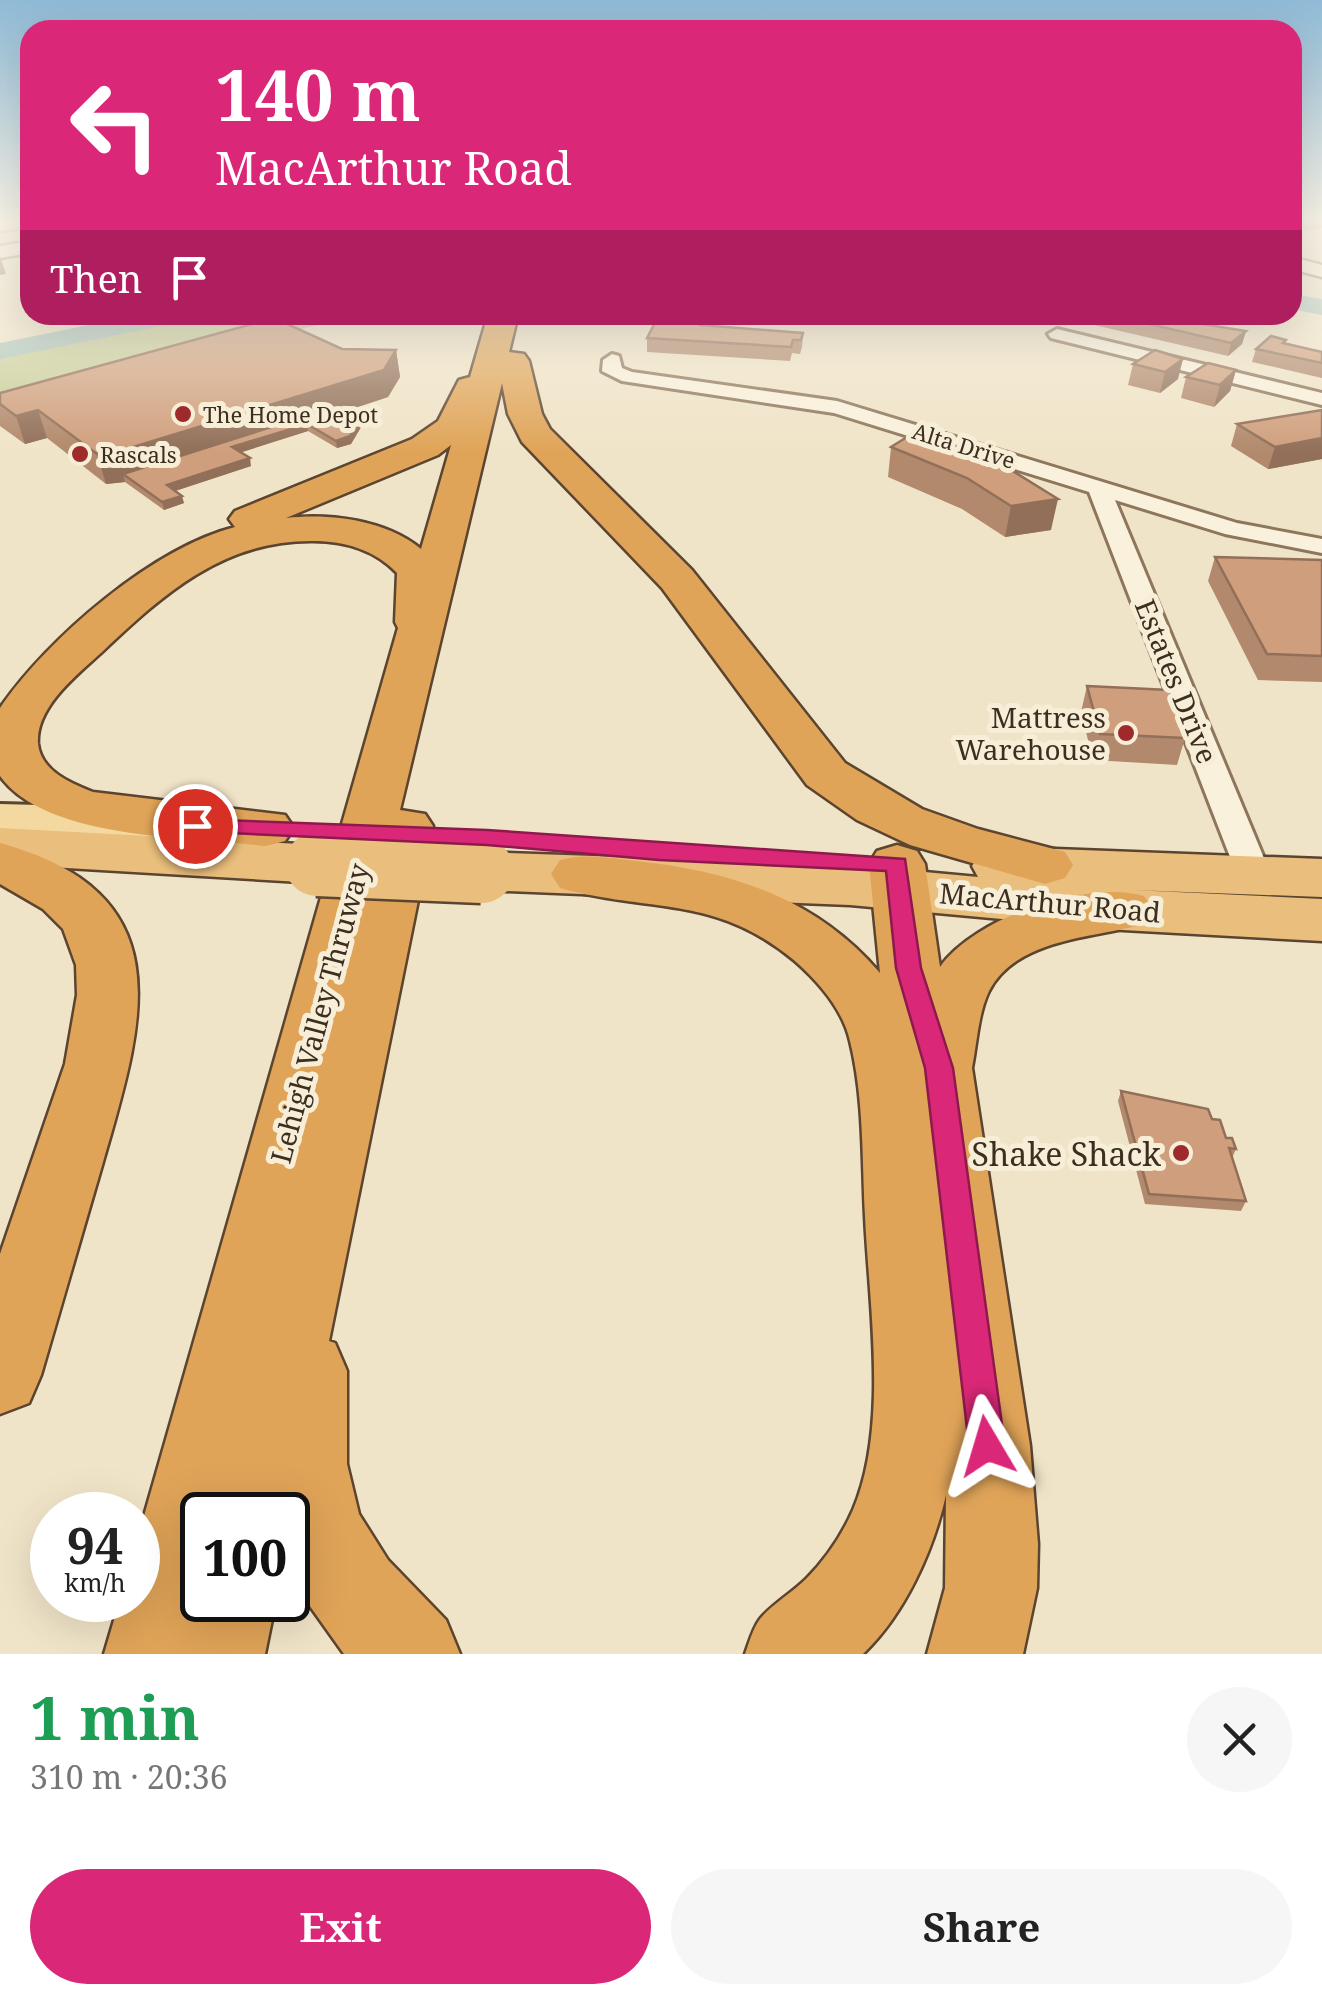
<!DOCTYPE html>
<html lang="en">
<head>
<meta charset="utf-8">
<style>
	body { margin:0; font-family:"Noto Serif",serif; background:#f6f6f6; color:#222; height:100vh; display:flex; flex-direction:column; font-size:38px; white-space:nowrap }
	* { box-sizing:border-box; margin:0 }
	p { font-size:32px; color:#767676 }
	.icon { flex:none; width:55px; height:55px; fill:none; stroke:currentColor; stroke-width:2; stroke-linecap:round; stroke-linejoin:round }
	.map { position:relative; height:1654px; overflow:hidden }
	.side { display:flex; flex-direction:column; background:#fff; flex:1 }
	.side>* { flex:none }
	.top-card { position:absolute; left:20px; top:20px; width:1282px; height:305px; border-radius:30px; box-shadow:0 10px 40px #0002; background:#db2777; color:#fff; overflow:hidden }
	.speed { position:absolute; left:30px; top:1492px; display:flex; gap:20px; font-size:50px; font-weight:700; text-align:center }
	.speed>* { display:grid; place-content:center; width:130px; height:130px; border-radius:50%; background:#fff; box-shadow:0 10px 40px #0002; line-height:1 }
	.speed small { font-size:25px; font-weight:400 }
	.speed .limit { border:5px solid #111; border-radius:15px; background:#fff; color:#111 }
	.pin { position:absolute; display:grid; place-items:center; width:85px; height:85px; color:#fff; margin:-42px; border:5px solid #fff; border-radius:50%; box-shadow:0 2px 10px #0007 }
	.me { position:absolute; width:110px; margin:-55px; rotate:353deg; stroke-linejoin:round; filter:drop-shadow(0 0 8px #0008) }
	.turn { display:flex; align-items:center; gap:35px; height:210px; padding:0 30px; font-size:45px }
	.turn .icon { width:130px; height:130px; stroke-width:2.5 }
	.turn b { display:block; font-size:70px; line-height:85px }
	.then { display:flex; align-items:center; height:95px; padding:0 30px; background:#0003; gap:20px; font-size:38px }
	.round { display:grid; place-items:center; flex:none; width:105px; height:105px; border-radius:52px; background:#f6f6f6 }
	.headline { display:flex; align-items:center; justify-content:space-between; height:170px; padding:0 30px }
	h1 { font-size:60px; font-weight:700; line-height:75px; color:#1e9e55 }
	.cta { display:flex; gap:20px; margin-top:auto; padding:20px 30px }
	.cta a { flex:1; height:115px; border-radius:60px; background:#db2777; color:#fff; font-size:40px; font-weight:700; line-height:115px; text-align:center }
	.cta a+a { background:#f6f6f6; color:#222 }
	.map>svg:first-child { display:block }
</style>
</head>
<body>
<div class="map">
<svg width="1322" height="1654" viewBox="0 0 1322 1654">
	<rect width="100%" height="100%" fill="#f0e4c8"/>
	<path fill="#c9cf9b" d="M188 315H354L0 410V354Z"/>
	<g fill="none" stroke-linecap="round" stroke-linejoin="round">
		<path stroke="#6f938a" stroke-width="4" d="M1292 293 1318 306"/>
		<path fill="#a9c4bc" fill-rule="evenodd" d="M1292 294 1322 299V315L1292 309Z
			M138 315H189L176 323 0 359V343Z"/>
		<defs>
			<path id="minor" d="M30 222V226L0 231V223Z
				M1057 329 1322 393V405L1051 338 1048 334Z
				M612 354 619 356 622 368 632 372 837 401 1237 523 1322 539V553L1225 534 1115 500 1271 875 1266 883 1254 886 1242 883 1237 875 1089 492 834 413 622 381 602 371 603 360Z"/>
			<path id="tertiary" d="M30 241V253L0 258V246Z
				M1292 257 1322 265V277L1292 269Z"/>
			<path id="primary" d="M0 804 155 808 174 813 181 825 174 837 155 842 0 838Z"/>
			<path id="trunk" d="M0 828 317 845 337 851 345 864 337 877 317 883 0 864Z
				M1000 847 1322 859V897L1133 890 1322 899V941L1123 930 850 905 482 890 462 885 453 871 462 857 482 852 850 865 978 877 972 866 980 853Z"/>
			<path id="motorway" d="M488 315H518L509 352 524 354 529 361 542 414 550 429 692 570 845 763 922 809 978 829 1065 852 1073 865 1065 878 1045 884 910 845 857 820 807 785 662 588 522 442 508 414 502 383 400 810 425 814 433 826 329 1341 335 1343 347 1371V1464L359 1514 388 1560 446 1620 460 1654H344L307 1602 288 1561V1515H202V1600H276L265 1654H104L120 1600H138V1537L398 628 395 622 397 573C375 550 345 541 313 541 224 540 164 593 102 652 78 674 35 707 38 744 41 771 70 783 93 792L285 815 294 828 285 841 266 846C192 837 46 840 0 776V708C48 638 153 548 235 527L229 519 235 511 412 439 438 421 459 380 470 377ZM451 445 421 549C386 520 330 513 286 518L438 455Z
				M0 843C185 894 144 1020 103 1162 82 1233 62 1304 41 1375L29 1403 0 1414V1254L65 1064 77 995 76 965 63 929 43 909 0 884Z
				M897 845 917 851 925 864 940 967C974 918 1087 879 1144 896L1153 910 1144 924C1095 938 1016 938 989 991 978 1014 977 1043 972 1068L1030 1446 1038 1544 1037 1588 1023 1654H927L945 1588 946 1495C933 1551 905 1614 863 1654H745C749 1643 753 1628 760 1619 772 1604 792 1593 806 1579 825 1560 842 1535 853 1510 889 1426 869 1305 865 1216 862 1159 864 1097 850 1041 843 1010 819 982 795 961 715 894 650 913 560 888L551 874 560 860C585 853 609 858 636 861 731 871 816 898 880 973L869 864 877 851Z"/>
		</defs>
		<use href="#minor" stroke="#8d765c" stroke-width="6"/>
		<use href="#tertiary" stroke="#8d765c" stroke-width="5"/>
		<use href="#primary" stroke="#5b4430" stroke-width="6"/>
		<use href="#trunk" stroke="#5b4430" stroke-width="5"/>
		<use href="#motorway" stroke="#5b4430" stroke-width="5"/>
		<use href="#minor" fill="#faf1dc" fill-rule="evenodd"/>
		<use href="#tertiary" fill="#faf1dc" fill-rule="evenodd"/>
		<use href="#primary" fill="#f3d9a0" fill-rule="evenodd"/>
		<use href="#trunk" fill="#eabe7c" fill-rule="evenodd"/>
		<use href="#motorway" fill="#e0a458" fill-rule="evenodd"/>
		<defs>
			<path id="trunk-bridge" d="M317 864 482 871"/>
		</defs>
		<use href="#trunk-bridge" stroke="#5b4430" stroke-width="69" stroke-linecap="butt"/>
		<use href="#trunk-bridge" stroke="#eabe7c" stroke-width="64"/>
	</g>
	<path fill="#b2896c" d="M1292 222H1322L1308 231 1292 226Z
		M632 315H710L706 325 803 333 802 347 800 354 792 353 790 361 647 352V338L654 322 632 321Z
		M717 315H739L736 322H716Z
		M1078 315H1162L1204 324 1246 331 1242 344 1228 356 1077 321Z
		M1286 340 1285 344 1322 352V378L1252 362 1256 349Z
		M342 349 396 350 400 377 388 397 352 409 364 422 351 444 337 448 308 431 240 452 251 466 175 491 184 503 164 510 125 482 106 484 47 438 25 444 0 426V393Z
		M1155 350 1178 379 1160 393 1128 385 1133 364Z
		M1236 370 1230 391 1214 407 1181 398 1186 377Z
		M1322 410V459L1268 469 1231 446 1237 424Z
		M915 432 1051 530 1005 537 962 509 888 477 891 447Z
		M1215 557 1322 560V682L1258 680 1208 581Z
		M1087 686 1185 738 1177 765 1093 760 1081 712Z
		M1121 1091 1212 1119 1236 1149 1232 1158 1246 1201 1241 1211 1145 1204 1118 1101Z"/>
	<path fill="#916f58" d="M1311 222H1322V228L1308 231Z
		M0 256 6 274 0 275Z
		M705 315H710L700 338V325Z
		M1246 331 1242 344 1228 356 1231 343Z
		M396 350 400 377 388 397 283 431 307 424 308 431 233 455 123 474 125 482 106 484 97 454Z
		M1183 359 1178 379 1160 393 1165 372Z
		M1236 370 1230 391 1214 407 1220 385Z
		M38 410 47 438 25 444 16 416Z
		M363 415 364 422 351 444 337 448 336 441Z
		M1322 438V459L1268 469 1275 447Z
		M250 458 251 466 169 493 167 485Z
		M182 496 184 503 164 510 162 502Z
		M1058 499 1051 530 1005 537 1011 506Z"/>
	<path fill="#cf9f7d" stroke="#916f58" stroke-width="2.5" d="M659 315H705L700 325 803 333 801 340H793L791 347 647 338Z
		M1110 315H1162L1177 319H1195L1205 321 1202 324 1246 331 1231 343Z
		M274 318 342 349 396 350 384 370 117 452 97 454 38 410 16 416 0 404V393Z
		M1271 336 1286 340 1283 343 1322 352V363L1256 349Z
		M1155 350 1183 359 1165 372 1133 364Z
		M1208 363 1236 370 1220 385 1186 377Z
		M344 404 363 415 350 436 336 441 307 424 232 447 250 458 167 485 182 496 162 502 123 474Z
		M1322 410V438L1275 447 1237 424Z
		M915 432 944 441 1003 465 1058 499 1011 506 967 478 891 447Z
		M1215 557 1322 560V656L1267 654Z
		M1087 686 1169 690 1185 738 1100 734Z
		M1121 1091 1208 1109 1212 1119 1220 1120 1226 1138H1232L1236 1149 1229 1148 1246 1201 1149 1194Z"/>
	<linearGradient id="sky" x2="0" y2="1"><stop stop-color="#8fbad6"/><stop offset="0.49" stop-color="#f8f3e6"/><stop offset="1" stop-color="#f8f3e6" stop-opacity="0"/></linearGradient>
	<rect width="1322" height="453" fill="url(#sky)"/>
	<path fill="#db2777" stroke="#8e194d" stroke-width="2.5" d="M195 819 487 830 905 859 921 968 953 1068 1005 1446 1000 1459 987 1464 974 1459 969 1446 925 1068 896 968 886 871 659 860 487 845 187 831 184 826Z"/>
	<g fill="#9e2a2b" stroke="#f7eed8" stroke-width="4">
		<circle cx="183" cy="414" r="10"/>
		<circle cx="80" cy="454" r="10"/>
		<circle cx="1126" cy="733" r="10"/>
		<circle cx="1181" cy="1153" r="10"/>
	</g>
	<g text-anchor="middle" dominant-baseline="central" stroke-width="10" stroke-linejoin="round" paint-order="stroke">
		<g font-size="22" fill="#3d2e20" stroke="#f7eed8" text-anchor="start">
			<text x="203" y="414">The Home Depot</text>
			<text x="100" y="454">Rascals</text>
		</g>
		<g font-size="22" fill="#3d2e20" stroke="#f7eed8">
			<text transform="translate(964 445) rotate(17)">Alta Drive</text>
		</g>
		<g font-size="28" fill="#3d2e20" stroke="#f7eed8">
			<text transform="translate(1177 681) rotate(68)">Estates Drive</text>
			<text transform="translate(1050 902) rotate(5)">MacArthur Road</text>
			<text transform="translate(319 1013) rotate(-75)">Lehigh Valley Thruway</text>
		</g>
		<g font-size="28" fill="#3d2e20" stroke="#f7eed8" text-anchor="end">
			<text x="1106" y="717">Mattress<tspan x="1106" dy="32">Warehouse</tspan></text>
		</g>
		<g font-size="32" fill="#3d2e20" stroke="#f7eed8" text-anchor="end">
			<text x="1161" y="1153">Shake Shack</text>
		</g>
	</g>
</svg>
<div class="speed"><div>94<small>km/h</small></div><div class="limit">100</div></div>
<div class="pin" style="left:195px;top:826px;background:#d93025"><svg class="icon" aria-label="arrive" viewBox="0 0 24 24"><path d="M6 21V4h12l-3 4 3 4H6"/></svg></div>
<svg class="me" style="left:987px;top:1446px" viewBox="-20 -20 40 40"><path d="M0-17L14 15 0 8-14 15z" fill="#db2777" stroke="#fff" stroke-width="4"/></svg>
<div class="top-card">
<div class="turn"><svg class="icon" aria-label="left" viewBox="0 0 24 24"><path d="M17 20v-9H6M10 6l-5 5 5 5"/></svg><div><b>140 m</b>MacArthur Road</div></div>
<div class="then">Then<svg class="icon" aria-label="arrive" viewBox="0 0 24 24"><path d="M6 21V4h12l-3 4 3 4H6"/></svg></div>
</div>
</div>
<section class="side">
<div class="headline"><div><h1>1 min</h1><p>310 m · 20:36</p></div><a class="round"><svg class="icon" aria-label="close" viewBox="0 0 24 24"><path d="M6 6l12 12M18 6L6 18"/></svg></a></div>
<div class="cta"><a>Exit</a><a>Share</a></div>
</section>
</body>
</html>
